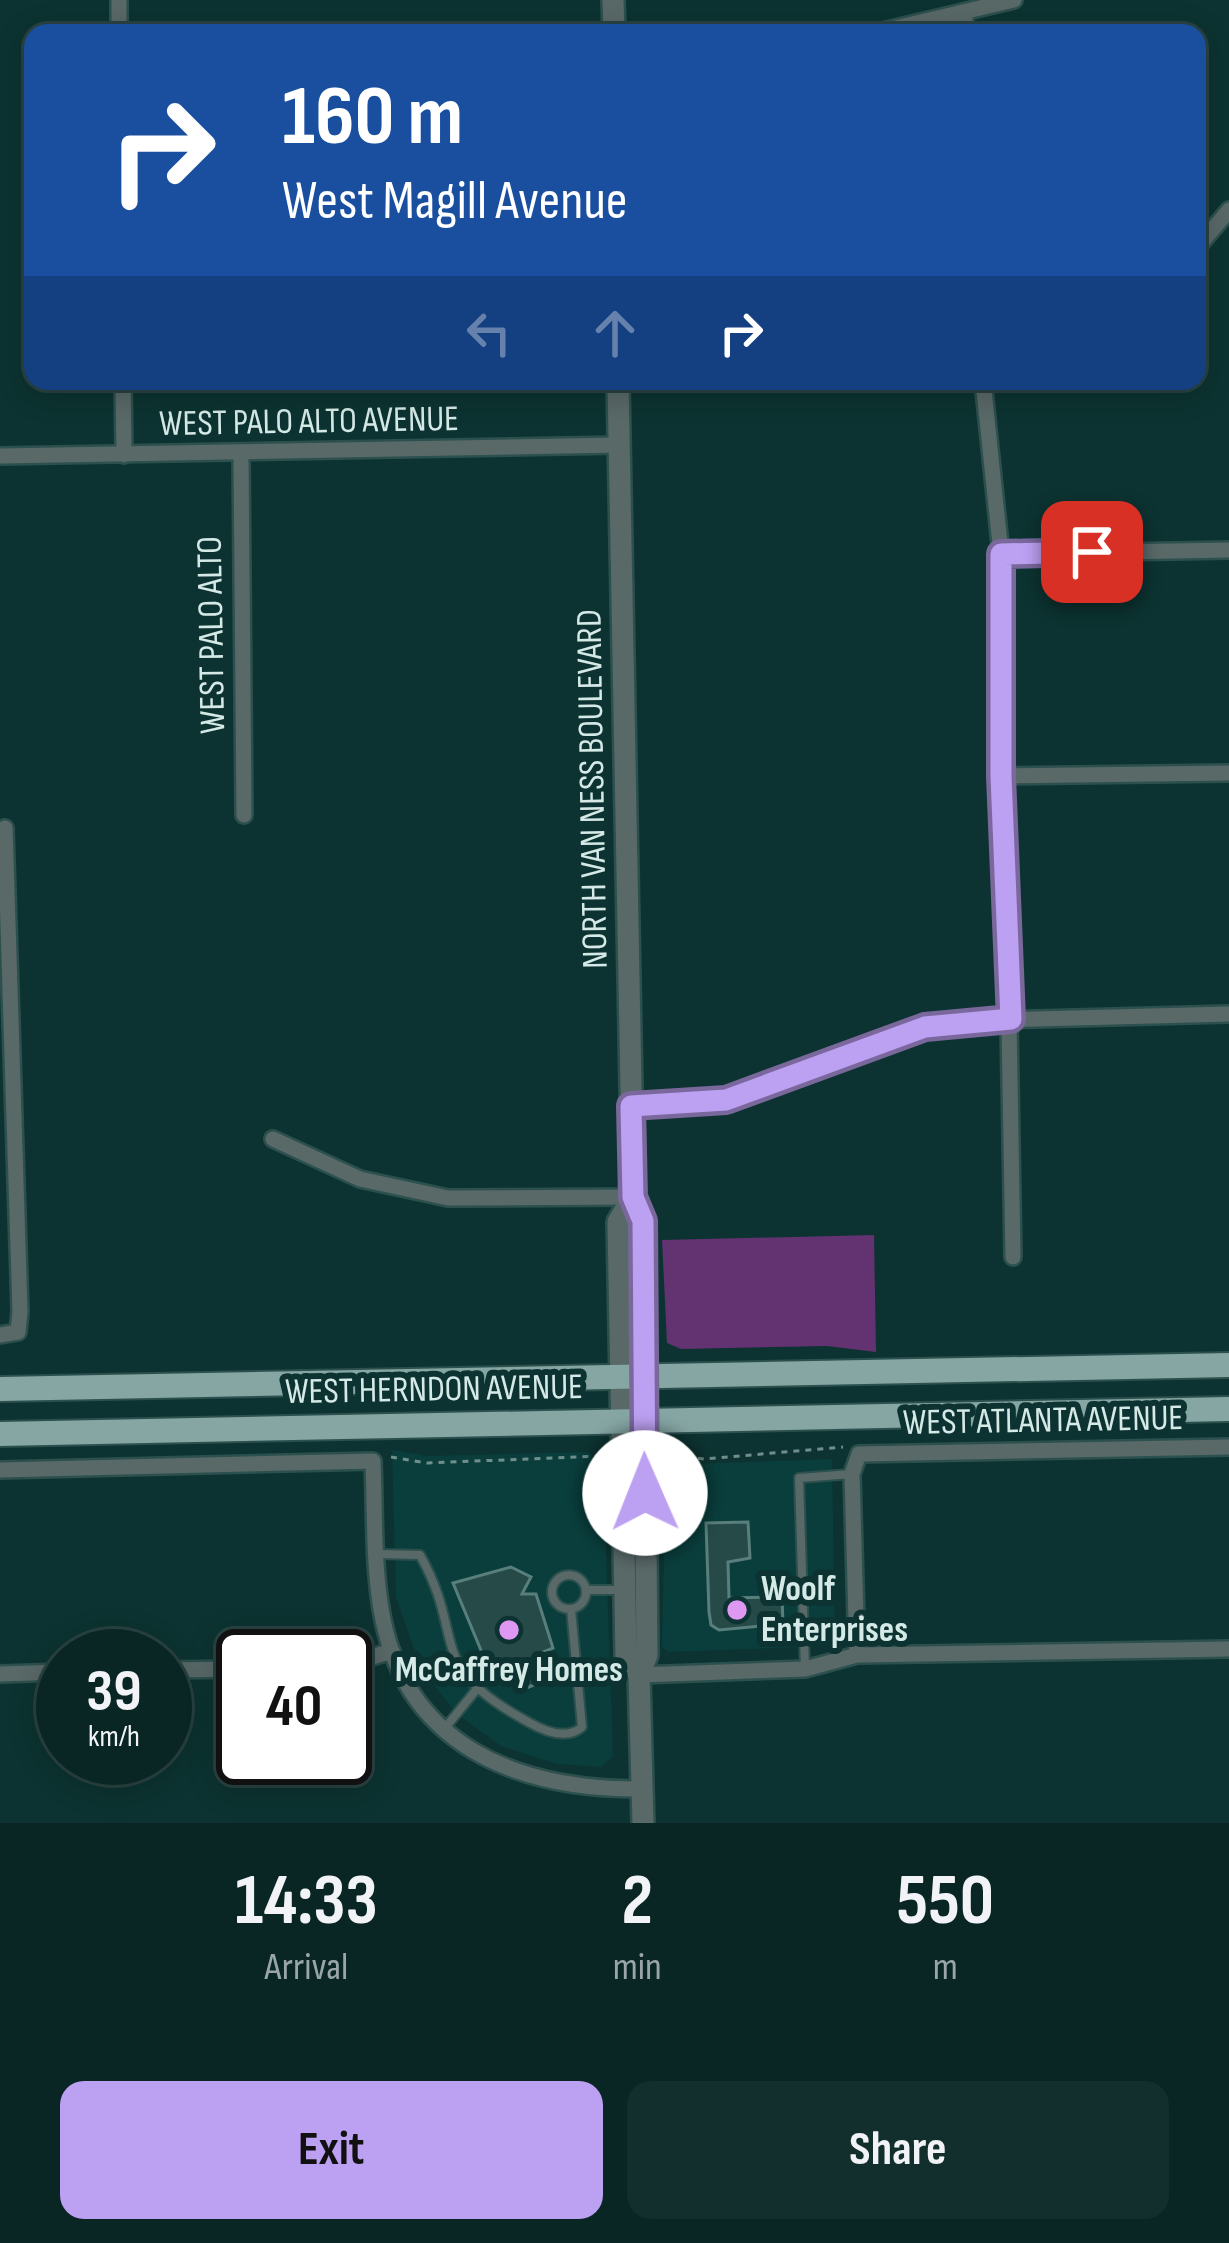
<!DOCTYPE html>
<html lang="en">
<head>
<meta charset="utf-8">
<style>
	body { margin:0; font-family:"Sofia Sans Condensed",sans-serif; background:#122e2d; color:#f1f3f6; height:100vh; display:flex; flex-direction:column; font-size:45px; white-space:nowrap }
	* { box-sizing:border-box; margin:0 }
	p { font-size:39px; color:#99a5a7 }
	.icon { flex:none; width:66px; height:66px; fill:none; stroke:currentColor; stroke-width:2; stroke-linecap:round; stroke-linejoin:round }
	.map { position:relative; height:1823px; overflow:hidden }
	.panel { display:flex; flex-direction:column; background:#092625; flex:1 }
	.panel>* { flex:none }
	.hud { position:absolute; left:24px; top:24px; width:1182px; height:366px; border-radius:24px; box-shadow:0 6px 30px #0003,0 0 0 3px #294342; background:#1a4fa0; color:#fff; overflow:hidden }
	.speed { position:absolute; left:36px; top:1629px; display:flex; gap:24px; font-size:60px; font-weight:700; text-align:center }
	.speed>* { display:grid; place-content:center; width:156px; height:156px; border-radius:50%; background:#092625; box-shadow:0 6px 30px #0003,0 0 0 3px #294342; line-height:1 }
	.speed small { font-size:30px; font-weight:400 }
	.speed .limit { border:6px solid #111; border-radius:18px; background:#fff; color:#111 }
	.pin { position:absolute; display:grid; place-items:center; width:102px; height:102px; color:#fff; margin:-51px; border-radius:24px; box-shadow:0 6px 18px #0006 }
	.me { position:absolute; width:132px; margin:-66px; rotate:359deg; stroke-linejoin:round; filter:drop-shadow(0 0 9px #0008) }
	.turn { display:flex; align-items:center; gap:42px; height:252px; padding:0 60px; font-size:54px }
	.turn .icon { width:156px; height:156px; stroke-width:2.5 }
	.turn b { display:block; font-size:84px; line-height:102px }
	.lanes { display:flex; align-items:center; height:114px; padding:0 60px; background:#0003; justify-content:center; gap:60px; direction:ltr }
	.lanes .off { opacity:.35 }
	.eta { display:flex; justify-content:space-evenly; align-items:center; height:204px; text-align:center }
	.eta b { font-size:72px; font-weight:700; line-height:84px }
	.action { display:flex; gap:24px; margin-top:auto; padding:24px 60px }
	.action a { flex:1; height:138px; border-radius:24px; background:#bca0f2; color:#111; font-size:48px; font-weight:700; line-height:138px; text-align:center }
	.action a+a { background:#122e2d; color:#f1f3f6 }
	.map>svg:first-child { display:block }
</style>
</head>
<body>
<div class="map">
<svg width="1229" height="1823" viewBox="0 0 1229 1823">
	<rect width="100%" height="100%" fill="#0c3331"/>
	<path fill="#093e3c" d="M392 1450 428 1456 589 1452 603 1466 613 1756 602 1767 557 1764 501 1746 457 1714 421 1669 396 1597Z
		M832 1459 835 1639 830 1646 668 1652 662 1647 666 1465Z"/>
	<path fill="#633270" d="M874 1235 876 1352 827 1346 681 1349 667 1343 662 1240Z"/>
	<path fill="#254a48" stroke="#597f7c" stroke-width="3" d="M748 1522 750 1558 728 1562 729 1598 782 1597 783 1624 719 1630 711 1625 709 1612 706 1523Z
		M511 1567 531 1577 522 1594H536L553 1648 543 1652 552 1678 526 1688 518 1670 493 1679 453 1583Z"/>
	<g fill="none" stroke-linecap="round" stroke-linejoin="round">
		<defs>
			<path id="service" d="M378 1554 420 1555C468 1641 422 1665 530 1723 546 1732 567 1740 582 1727L571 1609
				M552 1592a17 17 0 1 1 34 0a17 17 0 1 1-34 0Z
				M586 1590H621
				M805 1668 799 1478 852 1474
				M445 1728 476 1690"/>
			<path id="minor" d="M119 0V33
				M965 13V33
				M874 33 1014 0
				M1197 248 1229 210
				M123 381 124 455
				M983 381 1001 554 1013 1257
				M241 454 244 815
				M0 456 619 445
				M1001 554 1229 550
				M1001 776 1229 773
				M631 1106 695 1104 753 1094 895 1037 962 1021 1229 1014
				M273 1139 360 1179 448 1198 633 1197
				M0 1335 18 1332 20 1311 5 828
				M0 1470 373 1461C375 1509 373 1561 381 1609 403 1746 518 1790 642 1789
				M857 1655 852 1474 859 1454 1229 1447
				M345 1665 392 1651
				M165 1670 243 1669
				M0 1674 63 1672
				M639 1675 805 1669 857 1655 1229 1649"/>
			<path id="tertiary" d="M613 0 614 33
				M618 381 633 1197 643 1221 647 1655 639 1675 643 1823
				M633 1197 618 1222 626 1656 639 1675"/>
			<path id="primary" d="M0 1389 1229 1365
				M0 1434 1229 1409"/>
		</defs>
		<use href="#service" stroke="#2c504e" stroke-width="12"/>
		<use href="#minor" stroke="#2c504e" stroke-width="20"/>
		<use href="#tertiary" stroke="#2c504e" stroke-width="26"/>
		<use href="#primary" stroke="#2c504e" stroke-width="28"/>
		<path stroke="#708e8c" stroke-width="3" stroke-dasharray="6 6" stroke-linecap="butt" d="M662 1454 704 1459 843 1447
			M391 1457 427 1463 602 1456"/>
		<use href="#service" stroke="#596968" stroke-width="8"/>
		<use href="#minor" stroke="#596968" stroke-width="15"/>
		<use href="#tertiary" stroke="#596968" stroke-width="21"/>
		<use href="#primary" stroke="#85a6a3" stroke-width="24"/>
	</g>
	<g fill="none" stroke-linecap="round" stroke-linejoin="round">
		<defs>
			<path id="route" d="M645 1493 643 1221 633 1197 631 1106 726 1100 925 1027 1011 1019 1001 776V554L1092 552"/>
		</defs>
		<use href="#route" stroke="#7a689d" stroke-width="30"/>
		<use href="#route" stroke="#bca0f2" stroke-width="21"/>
	</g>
	<g fill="#de98f2" stroke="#0c3331" stroke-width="4.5">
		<circle cx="737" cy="1610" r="12"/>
		<circle cx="509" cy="1630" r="12"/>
	</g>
	<g text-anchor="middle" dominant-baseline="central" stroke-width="12" stroke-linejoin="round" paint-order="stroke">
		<g font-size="36" fill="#d5e9e7" stroke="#0c3331">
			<text transform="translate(309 422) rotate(-1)">WEST PALO ALTO AVENUE</text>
			<text transform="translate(212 635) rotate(-91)">WEST PALO ALTO</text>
			<text transform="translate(593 789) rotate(-91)">NORTH VAN NESS BOULEVARD</text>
			<text transform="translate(434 1390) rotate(-1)">WEST HERNDON AVENUE</text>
			<text transform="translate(1043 1421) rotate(-1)">WEST ATLANTA AVENUE</text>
		</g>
		<g font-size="36" font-weight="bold" fill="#d5e9e7" stroke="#0c3331" text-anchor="start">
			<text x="761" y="1589">Woolf<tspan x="761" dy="41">Enterprises</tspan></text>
			<text x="509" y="1670" text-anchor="middle">McCaffrey Homes</text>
		</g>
	</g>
</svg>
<div class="speed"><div>39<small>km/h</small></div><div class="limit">40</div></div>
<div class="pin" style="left:1092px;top:552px;background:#d93025"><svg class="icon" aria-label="arrive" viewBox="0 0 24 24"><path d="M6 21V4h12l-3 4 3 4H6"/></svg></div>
<svg class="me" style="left:645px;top:1493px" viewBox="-20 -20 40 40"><circle r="19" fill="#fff"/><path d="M0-13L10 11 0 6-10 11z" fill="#bca0f2"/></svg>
<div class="hud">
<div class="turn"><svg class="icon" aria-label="right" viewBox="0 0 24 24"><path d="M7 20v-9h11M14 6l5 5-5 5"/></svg><div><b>160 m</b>West Magill Avenue</div></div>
<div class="lanes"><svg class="icon off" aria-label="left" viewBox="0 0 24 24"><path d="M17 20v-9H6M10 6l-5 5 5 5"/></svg><svg class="icon off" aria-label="ahead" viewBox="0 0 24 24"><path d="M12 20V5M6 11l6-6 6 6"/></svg><svg class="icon" aria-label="right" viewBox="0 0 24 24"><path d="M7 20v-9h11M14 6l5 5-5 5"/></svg></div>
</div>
</div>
<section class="panel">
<div class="eta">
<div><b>14:33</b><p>Arrival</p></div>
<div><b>2</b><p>min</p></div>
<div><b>550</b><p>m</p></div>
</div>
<div class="action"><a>Exit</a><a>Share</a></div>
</section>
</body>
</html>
